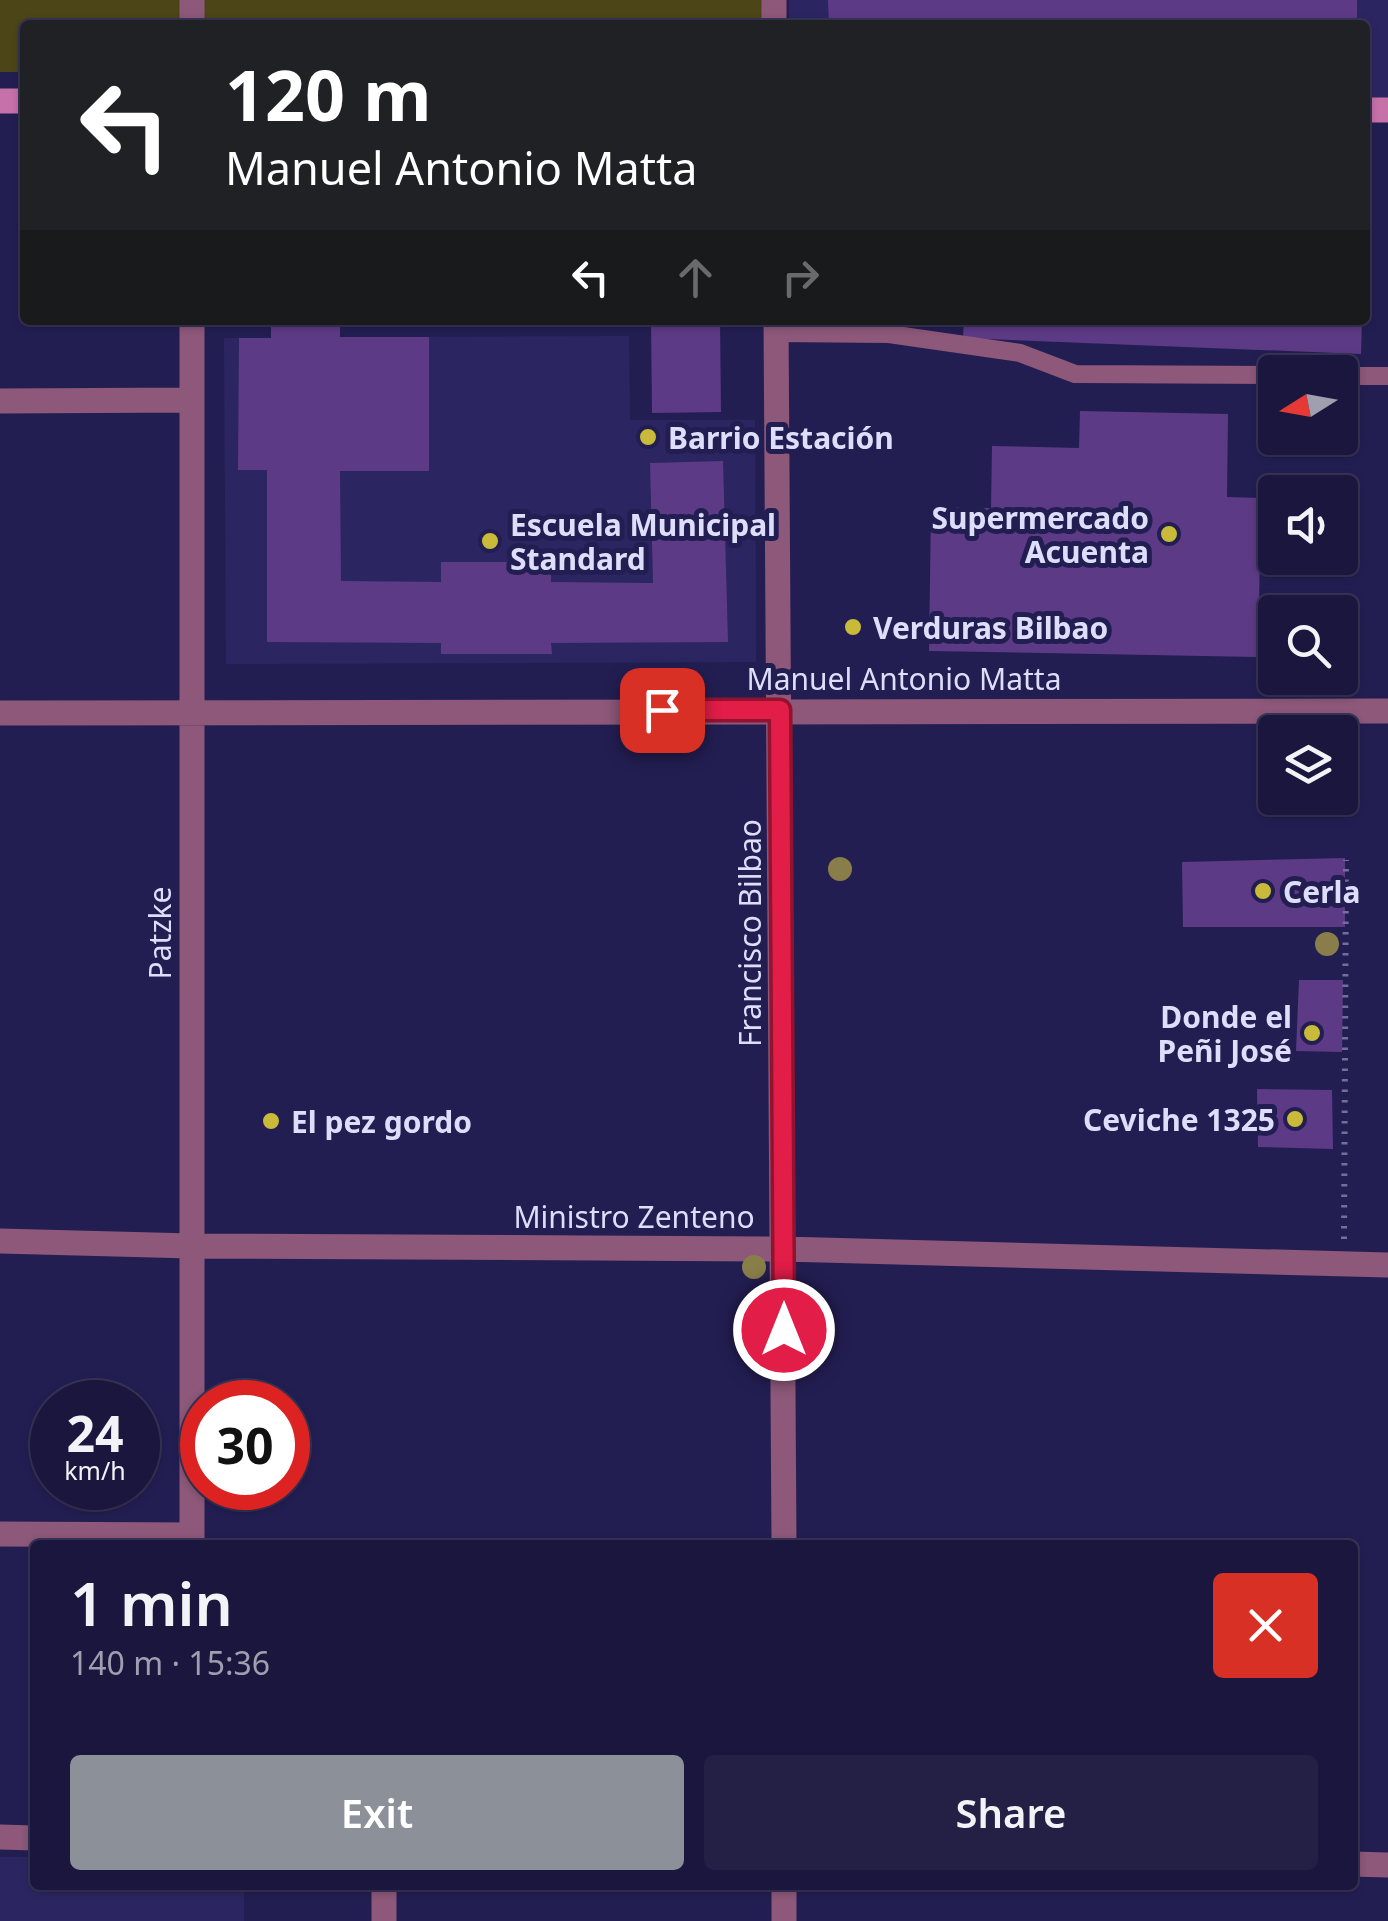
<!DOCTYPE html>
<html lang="en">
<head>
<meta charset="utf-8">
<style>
	body { margin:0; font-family:"Noto Sans",sans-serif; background:#231f45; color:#f1f3f6; height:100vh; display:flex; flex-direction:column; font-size:38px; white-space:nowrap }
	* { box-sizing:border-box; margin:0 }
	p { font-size:32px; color:#9f9fb0 }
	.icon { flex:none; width:55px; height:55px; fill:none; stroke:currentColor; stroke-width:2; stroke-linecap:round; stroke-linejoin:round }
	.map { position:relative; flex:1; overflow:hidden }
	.panel { position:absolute; left:30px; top:1540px; width:1328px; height:350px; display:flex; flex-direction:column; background:#1a163e; border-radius:10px; box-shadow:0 2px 8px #0004,0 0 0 2px #383558 }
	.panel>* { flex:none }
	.banner { position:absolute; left:20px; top:20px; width:1350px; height:305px; border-radius:10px; box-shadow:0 2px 8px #0004,0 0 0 2px #383558; background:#202124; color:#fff; overflow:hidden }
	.needle { width:65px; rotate:259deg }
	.controls { position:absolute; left:1258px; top:355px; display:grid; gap:20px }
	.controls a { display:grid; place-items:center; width:100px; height:100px; border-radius:10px; background:#1a163e; box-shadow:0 2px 8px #0004,0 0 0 2px #383558; font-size:50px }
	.speed { position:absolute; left:30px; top:1380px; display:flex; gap:20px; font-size:50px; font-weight:700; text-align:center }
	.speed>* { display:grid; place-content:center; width:130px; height:130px; border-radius:50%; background:#1a163e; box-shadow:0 2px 8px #0004,0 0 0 2px #383558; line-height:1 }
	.speed small { font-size:25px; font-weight:400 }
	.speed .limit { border:15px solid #d22; background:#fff; color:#111 }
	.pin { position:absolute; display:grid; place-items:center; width:85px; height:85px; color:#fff; margin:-42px; border-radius:20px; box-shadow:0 5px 15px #0006 }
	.me { position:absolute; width:110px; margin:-55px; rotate:0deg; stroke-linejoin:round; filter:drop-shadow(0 0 8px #0008) }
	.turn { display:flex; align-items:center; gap:35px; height:210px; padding:0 40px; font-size:45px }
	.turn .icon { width:130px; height:130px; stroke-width:2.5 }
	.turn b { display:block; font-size:70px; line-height:85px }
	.lanes { display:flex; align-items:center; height:95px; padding:0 40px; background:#0003; justify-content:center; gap:50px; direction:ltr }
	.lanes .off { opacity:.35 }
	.round { display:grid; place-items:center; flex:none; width:105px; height:105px; border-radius:10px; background:#231f45 }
	.headline { display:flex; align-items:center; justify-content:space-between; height:170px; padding:0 40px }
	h1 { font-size:60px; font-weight:600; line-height:75px }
	.cta { display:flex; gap:20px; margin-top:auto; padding:20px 40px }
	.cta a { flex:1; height:115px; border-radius:10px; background:#8c9099; color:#fff; font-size:40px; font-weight:600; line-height:115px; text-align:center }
	.cta a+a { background:#231f45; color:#f1f3f6 }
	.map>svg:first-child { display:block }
</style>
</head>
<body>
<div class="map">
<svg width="1388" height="1921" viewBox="0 0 1388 1921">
	<rect width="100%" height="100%" fill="#231e52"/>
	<path fill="#2b2661" d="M789 0H1388V105H1365V25H789Z
		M629 336 630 420H755L756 662 226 664 224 338Z
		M0 1857H35V1885H244V1921H0Z"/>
	<path fill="#4b4517" d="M0 0H764L763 25H25V72H0Z"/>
	<path fill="#5d3a86" d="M828 0H1357V25H829Z
		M271 320H340V337H429V471H340L341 581 441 582V562H551V582L653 583 650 463 723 461 728 642 551 643 552 654H441V643L267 642V470H238L239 338H271Z
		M651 320H720L721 412 652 413Z
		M964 320H1362L1361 354 963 338Z
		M1080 411 1228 414 1227 497 1261 498 1258 657 929 651 931 507 991 508 992 446 1079 448Z
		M1345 858V927H1183L1182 862Z
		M1299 980H1343L1342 1052 1296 1051Z
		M1257 1089 1332 1090 1333 1149 1258 1147Z"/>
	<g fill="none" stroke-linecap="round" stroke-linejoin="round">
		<path stroke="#727099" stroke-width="6" stroke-dasharray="2.5 8" stroke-linecap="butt" d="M1344 1239 1346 860"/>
		<path stroke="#8d5879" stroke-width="18" d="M776 333 889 334 1020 353 1075 374 1275 375
			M1340 376H1388"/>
		<path stroke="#8d5879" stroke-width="25" d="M192 0V25
			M774 25V0
			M776 320 784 1545
			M0 401 192 400
			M0 713 1388 711
			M0 1241 192 1246 784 1249 1388 1265
			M0 1534 192 1535
			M192 1545V320
			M0 1837 35 1838
			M1352 1864 1388 1865
			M384 1885V1921
			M784 1921V1885"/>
		<path stroke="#c671a7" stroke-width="25" d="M0 101H25
			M1365 110H1388"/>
	</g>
	<g fill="#897e49">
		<circle cx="840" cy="869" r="12"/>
		<circle cx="1327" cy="944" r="12"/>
		<circle cx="754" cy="1267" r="12"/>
	</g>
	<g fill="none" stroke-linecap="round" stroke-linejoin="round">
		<defs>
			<path id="route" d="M662 710H780L784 1330"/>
		</defs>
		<use href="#route" stroke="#92132f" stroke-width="25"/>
		<use href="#route" stroke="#e11d48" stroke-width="18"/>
	</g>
	<g fill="#c9ba3a" stroke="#231e52" stroke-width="4">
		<circle cx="648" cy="437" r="10"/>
		<circle cx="1169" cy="534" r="10"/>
		<circle cx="490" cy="541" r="10"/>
		<circle cx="853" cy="627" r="10"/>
		<circle cx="1263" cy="891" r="10"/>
		<circle cx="1312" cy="1033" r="10"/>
		<circle cx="1295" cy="1119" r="10"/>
		<circle cx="271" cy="1121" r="10"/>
	</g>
	<g text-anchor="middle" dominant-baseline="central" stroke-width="10" stroke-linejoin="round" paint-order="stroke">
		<g font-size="30" font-weight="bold" fill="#dddffa" stroke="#231e52" text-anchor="start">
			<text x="668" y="437">Barrio Estación</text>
			<text x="1149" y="517" text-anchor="end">Supermercado<tspan x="1149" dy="34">Acuenta</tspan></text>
			<text x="510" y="524">Escuela Municipal<tspan x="510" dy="34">Standard</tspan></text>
			<text x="873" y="627">Verduras Bilbao</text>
			<text x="1283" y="891">Cerla</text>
			<text x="1292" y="1016" text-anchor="end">Donde el<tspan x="1292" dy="34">Peñi José</tspan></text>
			<text x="1275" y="1119" text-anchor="end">Ceviche 1325</text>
			<text x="291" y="1121">El pez gordo</text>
		</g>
		<g font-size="30" fill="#dddffa" stroke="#231e52">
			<text x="904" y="678">Manuel Antonio Matta</text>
			<text transform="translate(159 933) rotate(-90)">Patzke</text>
			<text transform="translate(749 933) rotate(-90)">Francisco Bilbao</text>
			<text x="634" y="1216">Ministro Zenteno</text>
		</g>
	</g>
</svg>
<div class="controls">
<a><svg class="needle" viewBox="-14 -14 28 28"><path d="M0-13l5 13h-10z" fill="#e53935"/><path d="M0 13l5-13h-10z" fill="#9f9fb0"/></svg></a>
<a><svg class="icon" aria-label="sound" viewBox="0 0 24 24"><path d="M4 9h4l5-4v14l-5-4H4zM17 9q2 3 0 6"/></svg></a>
<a><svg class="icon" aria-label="search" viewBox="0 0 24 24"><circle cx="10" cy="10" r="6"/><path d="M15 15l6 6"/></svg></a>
<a><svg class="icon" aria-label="layers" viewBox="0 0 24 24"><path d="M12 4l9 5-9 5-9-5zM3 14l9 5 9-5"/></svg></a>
</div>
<div class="speed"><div>24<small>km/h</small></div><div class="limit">30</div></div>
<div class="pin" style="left:662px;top:710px;background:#d93025"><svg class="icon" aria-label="arrive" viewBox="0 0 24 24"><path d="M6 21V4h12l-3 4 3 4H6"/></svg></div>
<svg class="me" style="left:784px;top:1330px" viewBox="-20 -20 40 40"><circle r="17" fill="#e11d48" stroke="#fff" stroke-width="3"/><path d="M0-11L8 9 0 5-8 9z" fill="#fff"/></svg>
<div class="banner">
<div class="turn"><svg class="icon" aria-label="left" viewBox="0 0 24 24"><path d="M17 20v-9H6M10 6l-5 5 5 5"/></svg><div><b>120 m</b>Manuel Antonio Matta</div></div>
<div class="lanes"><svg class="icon" aria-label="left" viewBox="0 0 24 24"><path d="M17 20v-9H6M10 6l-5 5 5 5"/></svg><svg class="icon off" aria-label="ahead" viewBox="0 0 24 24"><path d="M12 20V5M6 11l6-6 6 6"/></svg><svg class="icon off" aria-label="right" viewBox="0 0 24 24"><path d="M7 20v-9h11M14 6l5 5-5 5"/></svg></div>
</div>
<section class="panel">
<div class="headline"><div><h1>1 min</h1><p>140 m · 15:36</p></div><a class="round" style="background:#d93025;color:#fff"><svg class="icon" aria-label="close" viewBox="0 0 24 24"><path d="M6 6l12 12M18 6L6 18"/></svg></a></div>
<div class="cta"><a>Exit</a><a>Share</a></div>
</section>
</div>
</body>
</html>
